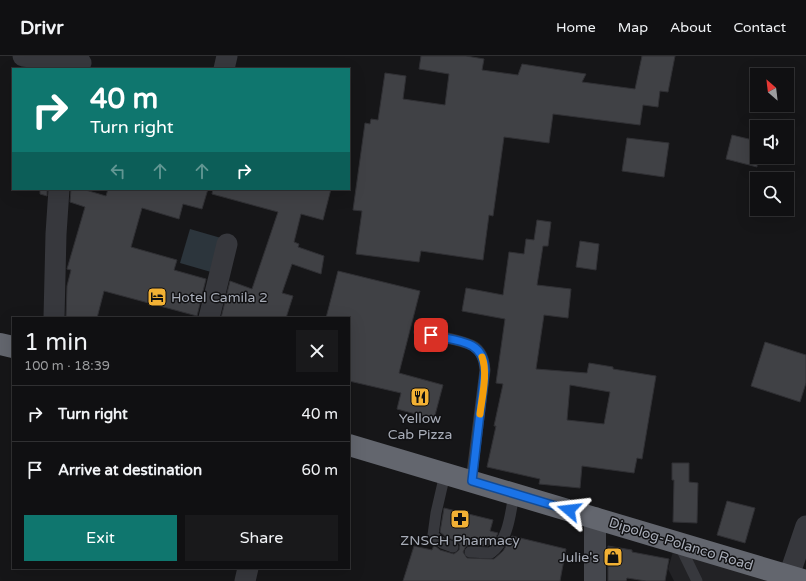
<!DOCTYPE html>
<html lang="en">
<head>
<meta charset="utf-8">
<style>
	body { margin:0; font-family:"Varela Round",sans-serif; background:#19191b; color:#f1f3f6; height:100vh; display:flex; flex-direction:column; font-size:15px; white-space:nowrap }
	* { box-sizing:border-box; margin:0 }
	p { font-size:13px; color:#9c9d9f }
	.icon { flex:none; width:22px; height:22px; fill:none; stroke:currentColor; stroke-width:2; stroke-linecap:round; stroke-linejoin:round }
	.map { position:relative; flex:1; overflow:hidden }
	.details { position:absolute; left:12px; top:261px; width:338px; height:252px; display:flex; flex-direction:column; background:#101012; border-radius:0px; box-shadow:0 4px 16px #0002,0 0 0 1px #303032 }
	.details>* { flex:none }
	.banner { position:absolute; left:12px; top:12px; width:338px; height:122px; border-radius:0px; box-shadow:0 4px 16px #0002,0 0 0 1px #303032; background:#0f766e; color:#fff; overflow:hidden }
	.needle { width:26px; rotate:332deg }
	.controls { position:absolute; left:750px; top:12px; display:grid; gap:8px }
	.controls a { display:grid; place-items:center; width:44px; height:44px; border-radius:0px; background:#101012; box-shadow:0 4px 16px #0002,0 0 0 1px #303032; font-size:20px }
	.pin { position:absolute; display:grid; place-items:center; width:34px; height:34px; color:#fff; margin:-17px; border-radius:8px; box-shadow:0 2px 6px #0006 }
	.me { position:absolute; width:44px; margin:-22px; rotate:287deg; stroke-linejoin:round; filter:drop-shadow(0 0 3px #0008) }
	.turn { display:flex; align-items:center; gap:14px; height:84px; padding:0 12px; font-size:18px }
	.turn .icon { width:52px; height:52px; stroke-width:2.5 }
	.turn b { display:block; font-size:28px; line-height:34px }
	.lanes { display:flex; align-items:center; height:38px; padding:0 12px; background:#0003; justify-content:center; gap:20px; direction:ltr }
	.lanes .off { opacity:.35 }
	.round { display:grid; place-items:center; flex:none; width:42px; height:42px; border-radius:0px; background:#19191b }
	.summary { display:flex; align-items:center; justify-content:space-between; height:68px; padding:0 12px }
	h1 { font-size:24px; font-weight:600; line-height:30px }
	.button { display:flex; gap:8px; margin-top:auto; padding:8px 12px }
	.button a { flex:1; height:46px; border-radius:0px; background:#0f766e; color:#fff; font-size:16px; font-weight:600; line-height:46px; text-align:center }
	.button a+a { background:#19191b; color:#f1f3f6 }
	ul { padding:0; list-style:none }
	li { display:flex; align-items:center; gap:12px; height:56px; padding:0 12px; border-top:1px solid #303032 }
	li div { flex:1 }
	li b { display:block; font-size:15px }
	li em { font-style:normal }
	header { display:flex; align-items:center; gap:24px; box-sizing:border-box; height:56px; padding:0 20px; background:#101012; border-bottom:1px solid #303032 }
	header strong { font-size:19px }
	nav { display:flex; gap:22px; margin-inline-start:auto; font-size:14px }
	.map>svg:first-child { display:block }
</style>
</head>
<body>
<header>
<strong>Drivr</strong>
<nav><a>Home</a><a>Map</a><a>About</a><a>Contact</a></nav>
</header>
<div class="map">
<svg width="806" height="525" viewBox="0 0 806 525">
	<rect width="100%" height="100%" fill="#161618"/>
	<path fill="#222225" d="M674 492 774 525H674L668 513Z"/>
	<path fill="#2c353c" d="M190 173 221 182 211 216 180 207Z"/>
	<path fill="#404145" stroke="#303034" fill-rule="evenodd" d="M421 0H466L484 3 482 14 518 19 522 8 586 18 582 26 635 33 642 0H675L668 36 660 35 658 51 643 49 640 69 553 58 549 87 504 81 493 160 489 159 483 204 421 195 419 206 356 198 362 155 353 154 365 67 370 68 371 63 378 64 385 17 406 20 403 43 445 49 449 18 419 13Z
		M732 79 757 85V111L726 103Z
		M627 82 669 87 664 121 622 115Z
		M40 133H47V140L40 138Z
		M71 133H82L106 140 108 133H208L202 153 183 148 179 163 142 152 131 191 177 204 174 214 206 223 197 260 104 235 97 262H66L67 230 71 214 67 213 85 151 70 146Z
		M213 133H331L323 164 301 158 294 186 299 188 298 191 324 200 321 218 292 208 282 237 293 240 286 262H221L230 225 252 233 278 156 212 138Z
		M537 164 551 166 548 190H543L537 229 571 233 568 262 544 259 536 313 587 317 589 307 613 311V313L656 320 642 403 637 402 634 417 582 410 580 432 539 428 540 423 487 411 496 370H494L503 328 496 327 505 263 462 255 466 232 503 239 509 196 524 198 526 183 534 184ZM570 329 610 336 604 368 567 364Z
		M580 185 599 188 596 214 576 211Z
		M338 215 420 235 399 317 443 329 434 363 397 353 401 337 349 325V262H326Z
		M765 286 806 299V327L800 346 751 330Z
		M672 407H689V426L698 427 697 467 673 466 674 424H672Z
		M727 445 755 452 745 487 717 479Z
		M444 452 493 464 490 475 498 477 496 481 488 490H466L463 496 467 502 494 503 503 495 512 480 566 493 560 525H403L414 490 432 494 434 489 440 494 454 498 459 494 460 489 458 486 446 481 440 476Z
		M608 490 632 494V496L669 503 665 525H646L627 522 626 525H608Z"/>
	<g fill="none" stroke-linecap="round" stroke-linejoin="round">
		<path stroke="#37383d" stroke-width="11" d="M419 276C431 279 469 285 476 292 483 298 484 306 485 314L471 425
			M445 418 436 457 433 479 442 487 453 491
			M679 488 697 525
			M470 496 491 497C509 483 510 459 514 438"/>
		<path stroke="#37383d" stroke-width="21" d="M23 0 81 7
			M224 13 227 0
			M54 262 56 178 59 133
			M209 262 227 188
			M789 520 806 470
			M245 525 248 512"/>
		<path stroke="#45474d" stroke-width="22" d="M595 525V462"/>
		<path stroke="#63666e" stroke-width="22" d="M0 288 13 291
			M349 389 806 525"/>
	</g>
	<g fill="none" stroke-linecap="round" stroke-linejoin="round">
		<defs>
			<path id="route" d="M431 279C455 285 484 283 485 314L472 425 569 454"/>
		</defs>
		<use href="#route" stroke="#114b97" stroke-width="10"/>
		<use href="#route" stroke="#1a73e8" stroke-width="7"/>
		<path stroke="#f59e0b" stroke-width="7" d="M480 358C482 341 488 317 482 301"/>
	</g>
	<defs>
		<symbol id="hotel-square" viewBox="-11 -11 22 22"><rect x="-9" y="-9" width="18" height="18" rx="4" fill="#f2b134" stroke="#111113"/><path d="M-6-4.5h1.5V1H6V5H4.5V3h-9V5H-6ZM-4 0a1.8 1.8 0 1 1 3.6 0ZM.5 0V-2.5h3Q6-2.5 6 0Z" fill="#111"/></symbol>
		<symbol id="restaurant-square" viewBox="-11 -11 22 22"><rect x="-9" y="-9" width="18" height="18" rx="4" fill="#f2b134" stroke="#111113"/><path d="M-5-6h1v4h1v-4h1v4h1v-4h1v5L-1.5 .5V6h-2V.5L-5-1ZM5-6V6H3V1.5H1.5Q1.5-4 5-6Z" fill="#111"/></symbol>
		<symbol id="pharmacy-square" viewBox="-11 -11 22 22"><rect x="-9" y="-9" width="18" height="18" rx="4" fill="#f2b134" stroke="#111113"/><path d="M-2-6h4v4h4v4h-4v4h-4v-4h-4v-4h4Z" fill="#111"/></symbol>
		<symbol id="shop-square" viewBox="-11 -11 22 22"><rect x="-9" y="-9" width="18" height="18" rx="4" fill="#f2b134" stroke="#111113"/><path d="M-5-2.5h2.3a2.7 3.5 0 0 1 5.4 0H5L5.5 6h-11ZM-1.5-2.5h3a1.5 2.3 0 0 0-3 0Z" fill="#111"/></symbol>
	</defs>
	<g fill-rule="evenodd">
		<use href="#hotel-square" x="146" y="230" width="22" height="22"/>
		<use href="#restaurant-square" x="409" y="330" width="22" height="22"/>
		<use href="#pharmacy-square" x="449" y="452" width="22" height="22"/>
		<use href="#shop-square" x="602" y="490" width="22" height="22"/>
	</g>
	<g text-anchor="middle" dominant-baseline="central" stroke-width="3" stroke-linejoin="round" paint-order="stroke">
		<g font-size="14" fill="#a8adb8" stroke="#111113">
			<text x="171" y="241" text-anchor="start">Hotel Camila 2</text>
			<text x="420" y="362">Yellow<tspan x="420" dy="16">Cab Pizza</tspan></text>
			<text x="460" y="484">ZNSCH Pharmacy</text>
			<text x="599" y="501" text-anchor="end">Julie's</text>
		</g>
		<g font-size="14" fill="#a8adb8" stroke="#111113">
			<text transform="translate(681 488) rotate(17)">Dipolog-Polanco Road</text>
		</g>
	</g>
</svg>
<div class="controls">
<a><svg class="needle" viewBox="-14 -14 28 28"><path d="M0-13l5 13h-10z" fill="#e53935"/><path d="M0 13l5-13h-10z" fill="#9c9d9f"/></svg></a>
<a><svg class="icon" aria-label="sound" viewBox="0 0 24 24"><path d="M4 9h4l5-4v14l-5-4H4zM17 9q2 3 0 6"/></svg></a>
<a><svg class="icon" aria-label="search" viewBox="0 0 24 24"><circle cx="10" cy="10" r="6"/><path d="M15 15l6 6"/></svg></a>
</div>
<div class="pin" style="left:431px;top:279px;background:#d93025"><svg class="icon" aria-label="arrive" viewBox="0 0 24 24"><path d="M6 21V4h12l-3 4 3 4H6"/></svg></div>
<svg class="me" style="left:569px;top:454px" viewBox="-20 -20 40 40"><path d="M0-17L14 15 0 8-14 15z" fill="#1a73e8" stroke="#fff" stroke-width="4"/></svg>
<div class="banner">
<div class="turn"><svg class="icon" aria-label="right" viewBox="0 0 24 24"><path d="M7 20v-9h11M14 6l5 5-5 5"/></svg><div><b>40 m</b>Turn right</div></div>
<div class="lanes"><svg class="icon off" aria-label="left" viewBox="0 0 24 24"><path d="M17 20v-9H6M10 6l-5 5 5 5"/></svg><svg class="icon off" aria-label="ahead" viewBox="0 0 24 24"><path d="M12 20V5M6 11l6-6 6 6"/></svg><svg class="icon off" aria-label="ahead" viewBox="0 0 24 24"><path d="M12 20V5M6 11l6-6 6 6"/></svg><svg class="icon" aria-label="right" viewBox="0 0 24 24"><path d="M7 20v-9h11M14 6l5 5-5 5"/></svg></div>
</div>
<section class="details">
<div class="summary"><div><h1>1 min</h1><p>100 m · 18:39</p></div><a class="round"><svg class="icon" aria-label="close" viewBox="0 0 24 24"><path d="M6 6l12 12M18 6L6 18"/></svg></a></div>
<ul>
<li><svg class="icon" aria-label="right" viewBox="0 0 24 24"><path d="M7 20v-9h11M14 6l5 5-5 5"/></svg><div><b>Turn right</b></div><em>40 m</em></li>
<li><svg class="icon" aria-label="arrive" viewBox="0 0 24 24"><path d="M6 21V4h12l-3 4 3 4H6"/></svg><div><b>Arrive at destination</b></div><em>60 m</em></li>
</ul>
<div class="button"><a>Exit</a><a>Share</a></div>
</section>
</div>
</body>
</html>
